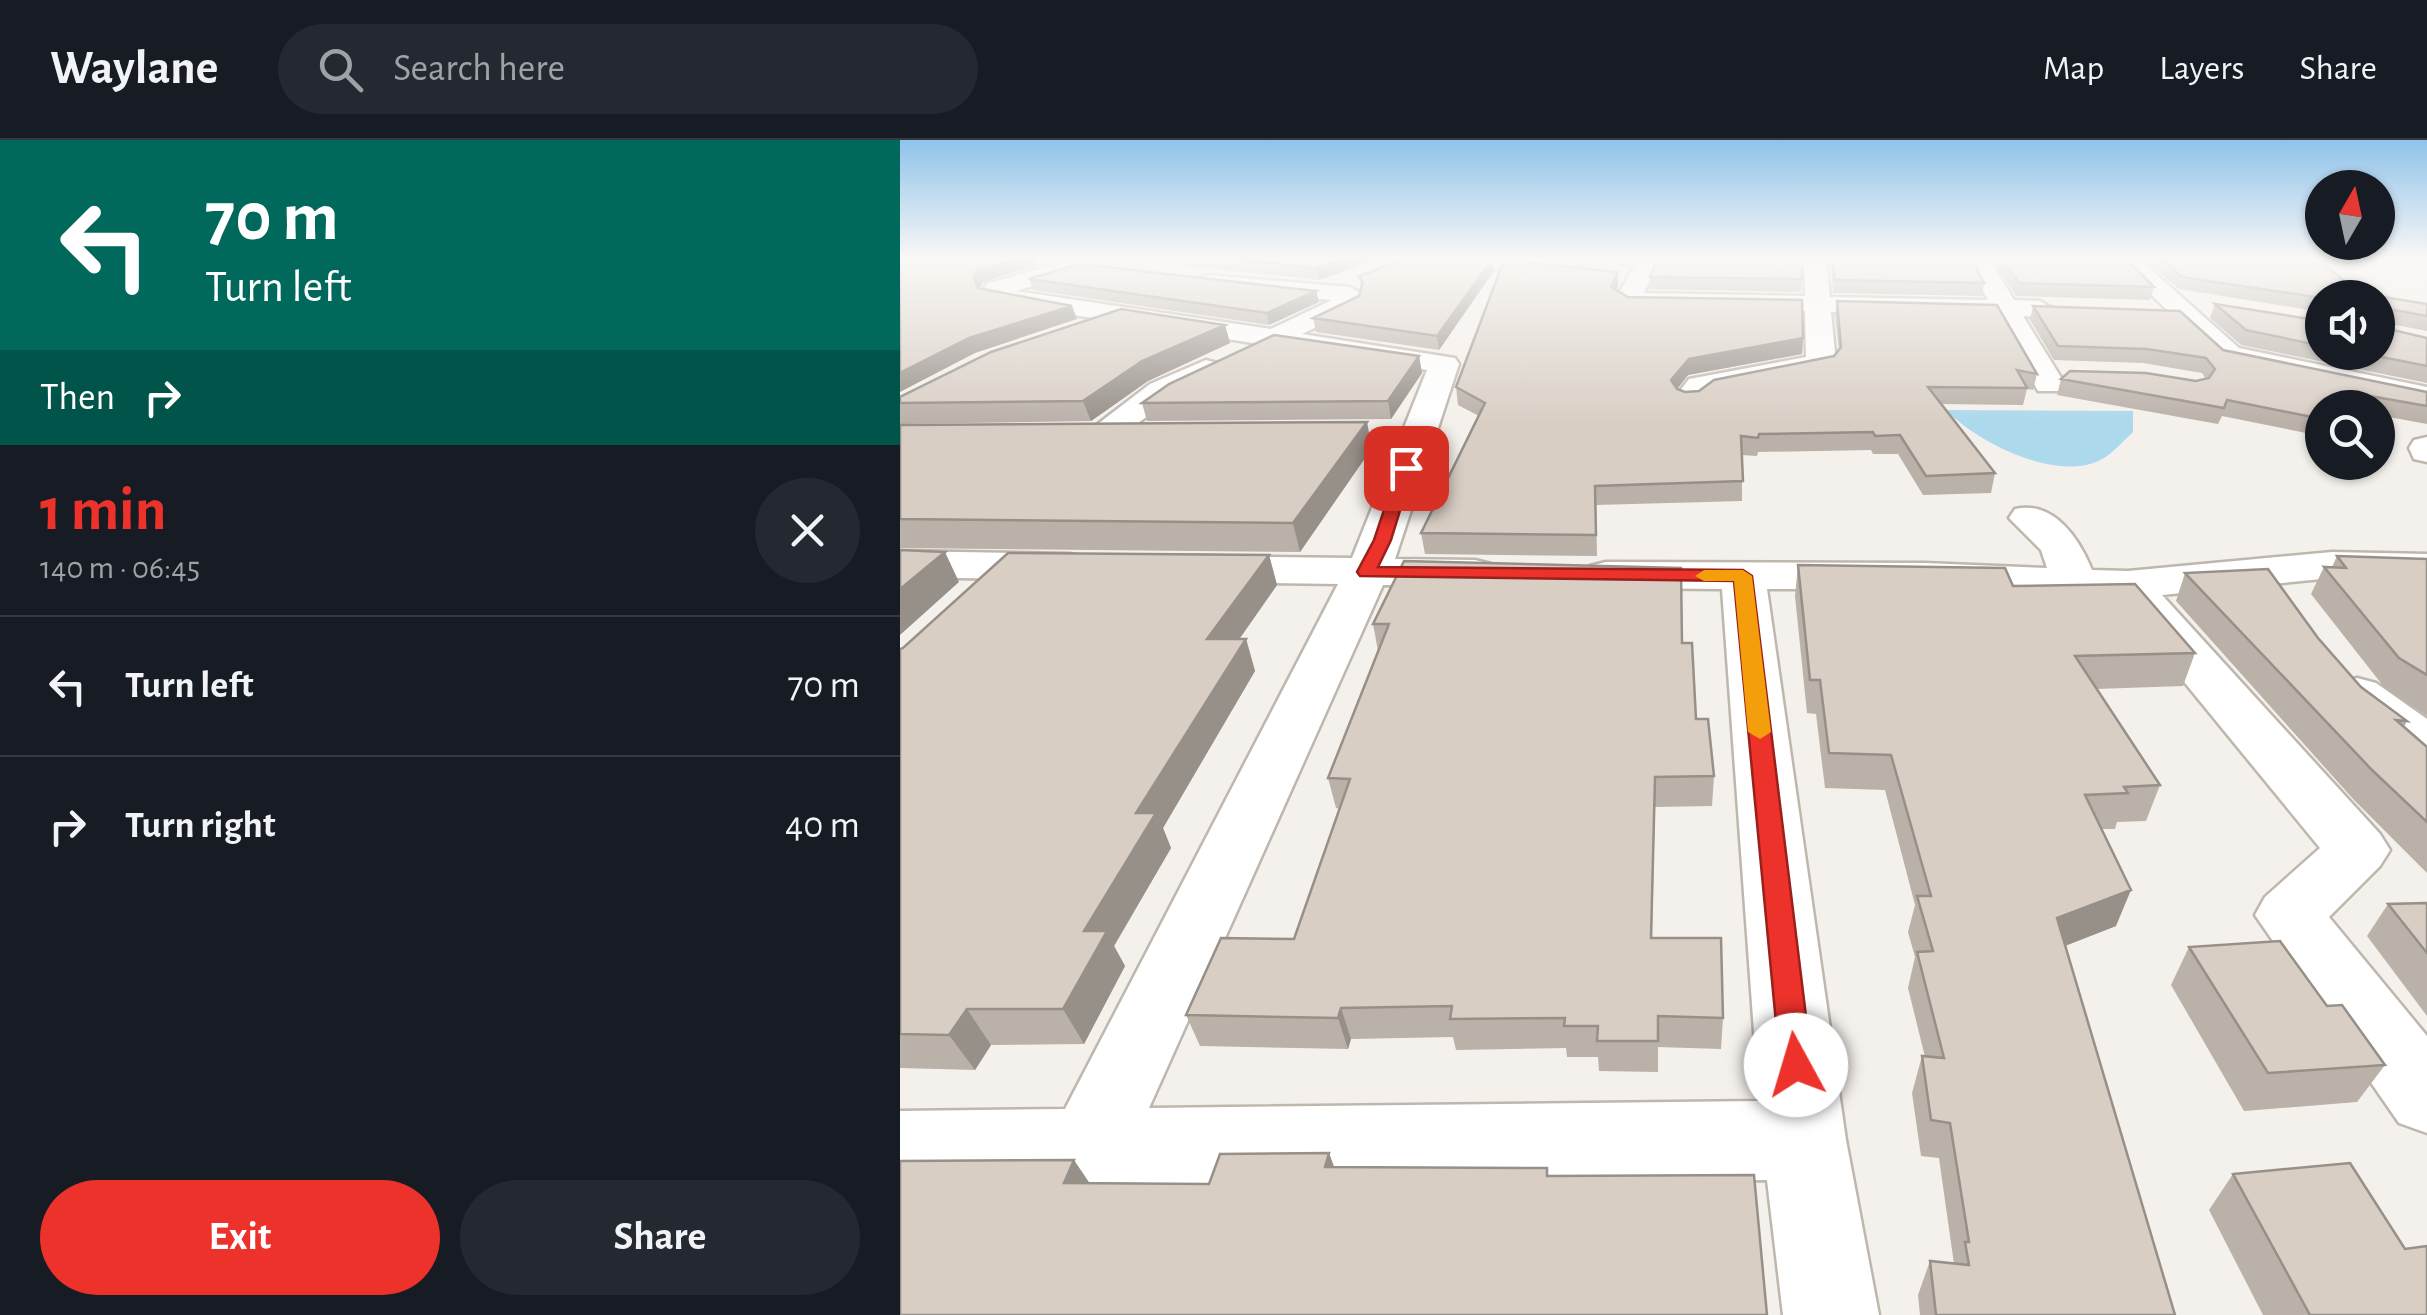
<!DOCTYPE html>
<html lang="en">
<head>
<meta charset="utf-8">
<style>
	body { margin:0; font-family:"Alegreya Sans",sans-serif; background:#242831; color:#f1f3f6; height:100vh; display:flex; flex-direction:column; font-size:38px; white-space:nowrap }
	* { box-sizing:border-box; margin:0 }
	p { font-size:32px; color:#9ea1a6 }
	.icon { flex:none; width:55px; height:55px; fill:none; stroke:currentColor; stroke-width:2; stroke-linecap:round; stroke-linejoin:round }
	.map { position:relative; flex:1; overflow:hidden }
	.drawer { display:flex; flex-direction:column; background:#171b24; width:900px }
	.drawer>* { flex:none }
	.hud { background:#00695c; color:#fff; overflow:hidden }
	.needle { width:65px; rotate:9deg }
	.controls { position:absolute; left:1405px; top:30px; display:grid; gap:20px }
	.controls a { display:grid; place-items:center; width:90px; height:90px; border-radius:50%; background:#171b24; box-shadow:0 2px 8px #0004; font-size:50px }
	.pin { position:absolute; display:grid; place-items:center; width:85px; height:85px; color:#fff; margin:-42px; border-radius:20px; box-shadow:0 5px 15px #0006 }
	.me { position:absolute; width:110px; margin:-55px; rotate:354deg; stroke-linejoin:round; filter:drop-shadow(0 0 8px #0008) }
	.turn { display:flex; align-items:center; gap:35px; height:210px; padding:0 40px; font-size:45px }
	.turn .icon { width:130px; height:130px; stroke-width:2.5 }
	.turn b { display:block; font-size:70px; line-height:85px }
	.then { display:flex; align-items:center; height:95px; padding:0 40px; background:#0003; gap:20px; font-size:38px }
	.round { display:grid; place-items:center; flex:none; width:105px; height:105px; border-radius:52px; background:#242831 }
	.summary { display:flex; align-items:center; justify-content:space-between; height:170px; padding:0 40px }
	h1 { font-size:60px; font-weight:700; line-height:75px; color:#ec322a }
	.cta { display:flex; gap:20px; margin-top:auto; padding:20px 40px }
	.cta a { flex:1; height:115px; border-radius:60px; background:#ec322a; color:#fff; font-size:40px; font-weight:700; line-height:115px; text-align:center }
	.cta a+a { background:#242831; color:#f1f3f6 }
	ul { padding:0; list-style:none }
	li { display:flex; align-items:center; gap:30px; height:140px; padding:0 40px; border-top:2px solid #363941 }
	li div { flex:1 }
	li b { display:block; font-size:38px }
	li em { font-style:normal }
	header { display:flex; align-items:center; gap:60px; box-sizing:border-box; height:140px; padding:0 50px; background:#171b24; border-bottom:2px solid #363941 }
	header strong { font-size:48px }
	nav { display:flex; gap:55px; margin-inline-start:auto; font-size:35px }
	.search { width:700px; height:90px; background:#242831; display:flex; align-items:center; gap:25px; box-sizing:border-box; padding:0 35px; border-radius:55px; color:#9ea1a6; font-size:38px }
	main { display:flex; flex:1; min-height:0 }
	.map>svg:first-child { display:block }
</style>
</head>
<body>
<header>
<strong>Waylane</strong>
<div class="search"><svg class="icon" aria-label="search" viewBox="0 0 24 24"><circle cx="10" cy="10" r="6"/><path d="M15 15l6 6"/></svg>Search here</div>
<nav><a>Map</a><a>Layers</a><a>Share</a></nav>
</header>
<main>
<section class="drawer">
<div class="hud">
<div class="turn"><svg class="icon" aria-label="left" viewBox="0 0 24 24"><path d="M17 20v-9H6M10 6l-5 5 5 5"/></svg><div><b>70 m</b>Turn left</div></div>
<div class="then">Then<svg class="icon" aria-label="right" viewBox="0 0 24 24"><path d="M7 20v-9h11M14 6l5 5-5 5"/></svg></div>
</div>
<div class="summary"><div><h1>1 min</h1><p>140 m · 06:45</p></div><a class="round"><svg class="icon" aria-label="close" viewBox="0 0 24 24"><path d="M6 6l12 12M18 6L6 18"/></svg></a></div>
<ul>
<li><svg class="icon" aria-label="left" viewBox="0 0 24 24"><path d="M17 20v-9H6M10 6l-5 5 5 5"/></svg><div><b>Turn left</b></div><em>70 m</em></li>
<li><svg class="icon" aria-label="right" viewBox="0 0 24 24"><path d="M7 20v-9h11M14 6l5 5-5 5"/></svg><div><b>Turn right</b></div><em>40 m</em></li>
</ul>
<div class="cta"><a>Exit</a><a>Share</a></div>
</section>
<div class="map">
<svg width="1527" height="1175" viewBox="0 0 1527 1175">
	<rect width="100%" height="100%" fill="#f4f0eb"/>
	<path fill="#acd9ec" d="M1046 270 1233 271V292C1222 302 1211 316 1196 322 1151 340 1076 301 1046 270Z"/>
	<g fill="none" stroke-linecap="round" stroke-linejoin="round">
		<defs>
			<path id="minor" d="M173 119H189L192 124 189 129 116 151 371 189 432 160 308 149 296 142 308 135 450 147 462 154 460 166 402 194 555 218 559 224 495 419 575 420 591 424 597 433 591 442 575 446 483 445 249 968 859 961 822 449 706 448 690 444 684 435 690 426 706 422 1025 423 1147 428 1141 410 1109 378 1115 369C1153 360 1179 398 1192 430L1228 431 1432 412 1527 414V440L1432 438 1262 455 1480 694 1490 710 1480 726 1429 777 1527 896V993L1499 983 1355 775 1365 757 1420 708 1227 472 1220 462 1222 458 1025 449H867L946 1000 979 1175H883L867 1040 0 1051V971L165 969 438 444 296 442 280 438 274 429 280 420 296 416 452 418 527 230 96 163 83 155 86 144Z
				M558 119C585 118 668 113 687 131L675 138 569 126Z
				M738 119H760L744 153 905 156 904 119H926L930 157 1088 160 1067 119H1089L1114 160 1140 161 1153 169 1140 177 1123 176 1165 244 1160 251H1138L1096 176 931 172 936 223 932 229 811 253C801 265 795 268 780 264L775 257 789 239 906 217 905 171 719 165 715 160Z
				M1215 119H1239L1339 208 1527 247V267L1319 221Z
				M306 220 317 223 321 229 317 235 272 258 215 300 203 303 191 300 186 293 250 244Z
				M1527 297V322L1514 319 1509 308 1514 300Z
				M0 411 170 414 186 418 192 427 186 436 170 440 0 437Z
				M1457 538 1476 543 1527 579V623L1507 618 1438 565 1431 554 1438 543Z"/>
		</defs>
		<use href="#minor" stroke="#bfb7ae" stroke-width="5"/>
		<use href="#minor" fill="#fff" fill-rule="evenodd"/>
	</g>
	<path fill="#bab1a9" d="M223 119H476L419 140Z
		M661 119H735L730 126Z
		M930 119H1072L1084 143 1082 156 933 153Z
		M1091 119H1226L1254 147 1250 160 1116 156Z
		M1243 119H1418L1459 153 1527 164V191L1480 182V187L1527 198V243L1341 205 1310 178 1315 164 1422 181V212H1478V158H1422V172L1279 149Z
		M592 120 593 132 539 210 416 192 413 178 459 156 461 149 459 136Z
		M718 132V146L716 150 728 157 903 198 902 214 788 235 777 249 785 252 799 251 934 216 939 211 935 176 937 161 1137 234 1133 250 1127 249 1123 265 1041 264 1095 333 1091 353 1023 355 998 314H973L971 310 858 312 857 316 842 315V361L696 365 697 416 525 414 521 393 579 276 558 265 556 247Z
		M750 137 902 139 901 152 750 149Z
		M129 139 416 151 419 162 369 185 133 150Z
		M1133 166 1323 210 1527 252V284L1478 275V268H1422L1421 296 1322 276 1318 284 1157 255 1161 239 1296 241 1306 239 1302 233 1243 223 1154 220 1130 180Z
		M325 185 330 203 248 241 191 281 0 284V257Z
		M519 216 522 233 491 279 247 281 242 263Z
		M0 285 472 308 400 412 0 408Z
		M369 415 377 445 339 499H346L355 531 263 688 271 708 214 806 225 826 184 904 91 905 75 930 0 928V509Z
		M1437 416 1527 419V576L1484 547 1411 454 1424 427H1432Z
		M504 421 782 503 796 579 814 636 812 666 755 667 752 798 823 878 821 909 758 907V932L699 931 698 917H667L666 908 556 910 553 897 451 899 448 909 300 906 286 875 394 799 440 669 436 668 428 638 478 511 473 484Z
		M898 425 1113 446 1295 513 1283 546 1196 549 1260 645 1246 681 1217 682 1215 689H1202L1216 786 1165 806 1275 1175H1020L1018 1155 1030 1121 1054 1124 1039 1018 1021 1016 1012 953 1022 916 1025 917 1008 848 1015 817 1008 792 1015 765 985 650 925 648 916 574 907 573 895 456Z
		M1285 433 1418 498 1461 547 1507 581 1504 587 1527 607V733L1454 660 1276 461Z
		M1527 763V876L1467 796 1488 764Z
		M1289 807 1427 866 1485 925 1457 962 1344 971 1271 845Z
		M1333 1034 1527 1175H1363L1309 1070Z"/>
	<path fill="#979089" d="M114 119H135L137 125 83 142 79 150 74 138 78 130Z
		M441 119H476L419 140 416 128Z
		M592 120 593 132 539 210 537 196Z
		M718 132V146L711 161V147Z
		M416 151 419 162 369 185 367 173Z
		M172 166 177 179 75 213 0 252V233L69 198Z
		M325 185 330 203 248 241 191 281 183 261 242 221Z
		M903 198 902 214 788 235 771 257V240L789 219Z
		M519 216 522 233 491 279 488 261Z
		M467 282 472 308 400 412 393 383Z
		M45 412 59 442 0 495V449Z
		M369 415 377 445 317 531 307 499Z
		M346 499 355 531 263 688 271 708 214 806 225 826 184 904 163 869 184 791 236 673Z
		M1231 750 1216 786 1144 814 1157 778Z
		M441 868 451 899 448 909 438 878Z
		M67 869 91 905 75 930 49 895Z
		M429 1013 443 1050 425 1027Z
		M174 1020 199 1057 164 1043Z"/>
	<path fill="#d8cec4" stroke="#979089" stroke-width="2.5" d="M0 119H114L78 130 74 138 78 148 172 166 69 198 0 233Z
		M331 119H441L416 128Z
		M505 119 592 120 537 196 413 178 459 156 463 142 459 136Z
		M758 119H902V139L750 137Z
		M932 119H1072L1084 143 935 140Z
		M1102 119H1226L1254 147 1119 143Z
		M1261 119H1418L1459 153 1527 164V176L1484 168 1480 171V187L1527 198V226L1457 212H1478V158H1422L1282 137Z
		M604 120 718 132 711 147 728 157 902 160 903 198 789 219 771 240 777 249 785 252 799 251 814 240 934 216 941 207 937 161 1097 165 1137 234 1117 230 1127 248 1028 247 1095 333 1026 336 1000 295 975 296 973 292 859 294 858 298 841 296 843 341 695 346 696 395 521 393 585 263 556 247Z
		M179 124 416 151 367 173 129 139Z
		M1315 164 1422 181V206L1346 190Z
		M1133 166 1280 171 1323 210 1527 252V266L1464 255 1458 268H1422V279L1327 260 1324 268 1161 239 1170 231 1246 233 1296 241 1309 238 1315 229 1306 218 1247 209 1158 206Z
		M221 169 325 185 242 221 183 261 0 263V257L91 212Z
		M374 195 519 216 488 261 242 263 269 244Z
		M467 282 393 383 0 379V285Z
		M0 410 45 412 0 449Z
		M108 413 369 415 307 499H346L236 673H256L184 791H207L163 869H67L49 895 0 894V509L3 508Z
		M1437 416 1527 419V535L1499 518 1424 427 1446 428Z
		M504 421 781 428 782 503H792L796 579H808L814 636 755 637 751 798H821L823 878 758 876V901H697L698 886H664L665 878 550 879 552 866 441 868 438 878 286 875 321 798 394 799 450 639 428 638 489 484H473Z
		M898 425 1105 428 1113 446 1235 444 1295 513 1175 516 1260 645 1224 647 1228 653 1185 655 1231 750 1157 778 1275 1175H1036L1030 1121 1069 1125 1065 1102H1069L1050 983 1031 980 1022 916 1044 918 1017 812 1033 811 1017 756H1031L991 615 929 613 920 540H910Z
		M1368 429 1418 498 1461 547 1507 581 1496 580 1527 607V682L1472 630 1285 433Z
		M1527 763V813L1488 764Z
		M1380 801 1427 866 1442 865 1485 925 1368 933 1289 807Z
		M429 1013 425 1027 647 1028V1036L854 1035 867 1175H0V1021L174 1020 164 1043 309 1044 320 1014Z
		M1450 1023 1505 1109 1527 1106V1175H1410L1333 1034Z"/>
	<linearGradient id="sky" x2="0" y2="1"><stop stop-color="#90c3ea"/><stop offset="0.42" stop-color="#faf8f6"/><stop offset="1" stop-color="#faf8f6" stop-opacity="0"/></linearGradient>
	<rect width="1527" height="283" fill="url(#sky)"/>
	<path fill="#ec322a" stroke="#99201b" stroke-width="2.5" d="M506 324 513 328 491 400 478 427 843 430 852 436 912 925 907 935 896 939 885 935 880 925 834 441 460 436 457 432 474 400 498 328Z"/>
	<path fill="#f59e0b" d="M843 430 852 436 871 592 860 599 848 592 834 441H804L795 436 804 430Z"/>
</svg>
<div class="controls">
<a><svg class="needle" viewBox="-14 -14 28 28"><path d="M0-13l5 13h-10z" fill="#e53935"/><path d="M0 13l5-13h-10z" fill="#9ea1a6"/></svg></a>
<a><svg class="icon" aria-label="sound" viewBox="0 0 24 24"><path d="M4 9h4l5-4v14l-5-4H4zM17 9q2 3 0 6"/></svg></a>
<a><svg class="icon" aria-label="search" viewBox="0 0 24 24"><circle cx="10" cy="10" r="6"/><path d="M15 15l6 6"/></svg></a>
</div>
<div class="pin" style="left:506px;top:328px;background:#d93025"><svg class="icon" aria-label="arrive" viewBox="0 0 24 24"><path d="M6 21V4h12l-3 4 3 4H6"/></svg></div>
<svg class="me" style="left:896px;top:925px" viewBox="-20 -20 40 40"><circle r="19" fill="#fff"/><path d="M0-13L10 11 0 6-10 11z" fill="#ec322a"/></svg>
</div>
</main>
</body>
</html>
